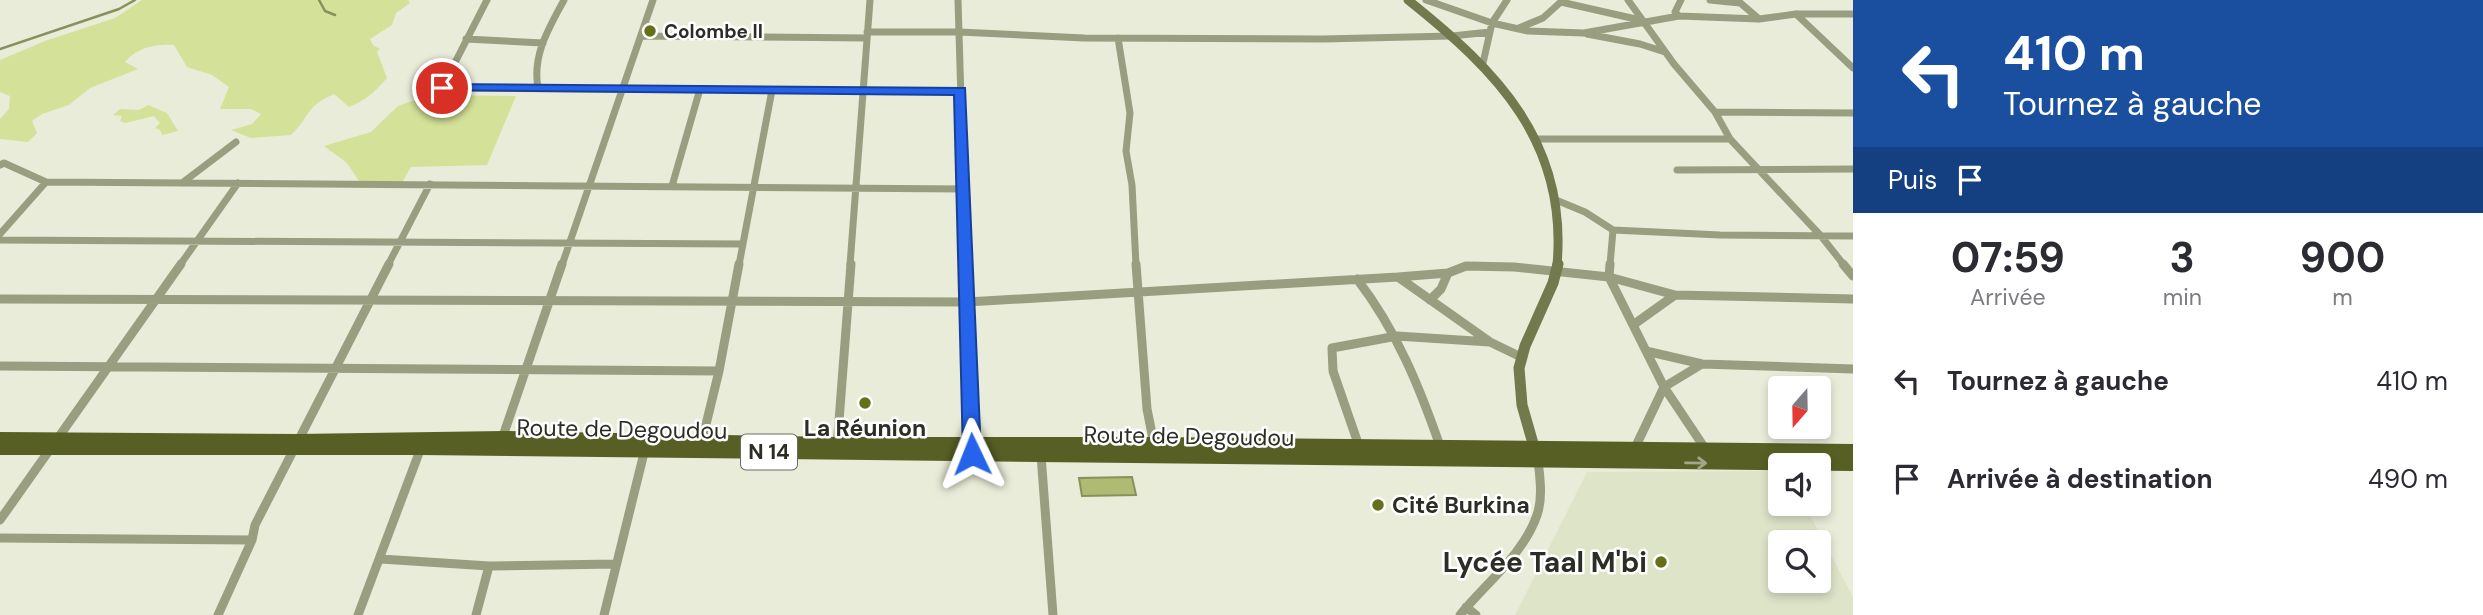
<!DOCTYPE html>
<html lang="fr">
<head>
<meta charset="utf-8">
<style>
	body { margin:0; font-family:"DM Sans",sans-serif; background:#f7f7f7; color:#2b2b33; height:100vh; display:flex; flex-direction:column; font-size:26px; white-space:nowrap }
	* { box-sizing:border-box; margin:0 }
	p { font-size:23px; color:#7c7c81 }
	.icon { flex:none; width:38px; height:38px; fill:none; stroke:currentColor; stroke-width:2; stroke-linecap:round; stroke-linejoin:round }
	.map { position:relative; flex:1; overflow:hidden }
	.panel { display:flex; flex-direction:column; background:#fff; width:630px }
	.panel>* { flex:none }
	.hud { background:#1a4fa0; color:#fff; overflow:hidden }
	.needle { width:46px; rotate:200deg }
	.fabs { position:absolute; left:1768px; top:376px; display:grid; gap:14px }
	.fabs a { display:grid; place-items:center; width:63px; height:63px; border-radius:7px; background:#fff; box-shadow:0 4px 10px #0003; font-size:35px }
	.pin { position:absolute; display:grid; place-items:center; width:60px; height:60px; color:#fff; margin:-30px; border:4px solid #fff; border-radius:50%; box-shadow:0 2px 7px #0007 }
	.me { position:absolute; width:77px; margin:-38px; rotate:358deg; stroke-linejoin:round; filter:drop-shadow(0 0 5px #0008) }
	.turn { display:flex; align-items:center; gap:24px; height:147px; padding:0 35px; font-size:32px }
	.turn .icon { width:91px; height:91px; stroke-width:2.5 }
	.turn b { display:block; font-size:49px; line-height:60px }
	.then { display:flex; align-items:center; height:66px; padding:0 35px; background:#0003; gap:14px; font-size:26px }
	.eta { display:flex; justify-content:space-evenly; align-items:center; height:119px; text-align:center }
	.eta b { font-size:42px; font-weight:700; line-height:49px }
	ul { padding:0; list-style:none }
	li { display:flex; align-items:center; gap:21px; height:98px; padding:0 35px }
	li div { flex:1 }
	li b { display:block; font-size:26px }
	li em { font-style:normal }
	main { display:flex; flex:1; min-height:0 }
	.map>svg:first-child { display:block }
</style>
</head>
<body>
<main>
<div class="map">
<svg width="1853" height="615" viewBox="0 0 1853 615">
	<rect width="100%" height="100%" fill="#e8ecd8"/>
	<path fill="#dee4c8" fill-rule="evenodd" d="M1780 471V504H1804L1853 597V615H1515L1587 472ZM1780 542H1818V581H1780Z"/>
	<path fill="#d4e198" d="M142 0H408L410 3 396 13 392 25 370 39 373 45 380 49 377 52 387 78C375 92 366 100 349 107L334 94C304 107 311 116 291 135L251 138 231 130 252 124 261 114 251 109H220L229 87 212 75 187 67 174 45C155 44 138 47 125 62L138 69 90 88 69 105 42 114 32 121 37 133 28 142 0 139V119L9 109 10 96 0 92V60L45 41 115 18Z
		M429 95 516 96 487 165 411 167 401 184H361L347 163 324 146 371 132 398 106Z
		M148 105 167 113 178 131 162 135 160 130 155 128 160 123 154 116 125 123 120 121 122 116 113 115 120 109 139 110Z"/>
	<path fill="#afbb72" stroke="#88905b" stroke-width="2" d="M1132 477 1136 495 1082 496 1079 478Z"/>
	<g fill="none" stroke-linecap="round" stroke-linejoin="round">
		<path stroke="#88905b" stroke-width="2.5" d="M319 0 325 11 335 15
			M0 49 119 9 135 0"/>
		<path stroke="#989e7f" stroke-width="7" d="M487 0 442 88 960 91
			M958 0 966 265
			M1426 0 1492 23 1528 31 1584 33 1679 16 1759 19 1796 14H1853
			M1628 0 1674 64 1715 112 1730 139 1821 236 1844 265
			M1710 0 1740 3
			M1737 0 1759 19
			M1561 2 1640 20
			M1796 14 1853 68
			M1679 16 1675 12 1681 0
			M1519 28 1543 18 1563 0
			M867 32H959L1084 38 1323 39 1452 36 1490 32
			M1587 34 1640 44 1665 52
			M641 36 867 38
			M1118 38 1130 113 1126 151 1132 185 1136 265
			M466 39 543 43
			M1483 63 1492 23 1507 0
			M538 88C532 55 549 28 564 0
			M1715 112 1853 113
			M1534 139H1730
			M0 165 4 163 46 182 964 189
			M1677 170 1853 169
			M182 183 236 142
			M672 186 700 89
			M1556 200 1585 212 1613 230 1610 265
			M1613 230 1720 235 1853 236
			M0 234 46 182
			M0 240 743 244
			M180 265 238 183
			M388 265 430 184
			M562 265 653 0
			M739 265 772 90
			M850 265 870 0"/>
		<path stroke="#989e7f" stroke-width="9" d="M966 264 972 447
			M1136 264 1147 409 1154 444
			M1610 264 1609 277 1664 387 1634 450
			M1843 264 1853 276
			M1398 277 1490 342 1521 357
			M1357 279C1397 331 1420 388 1441 449
			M0 299 967 302 1398 277 1448 273 1466 266 1514 267 1609 277 1675 295 1853 299
			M1430 300 1441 289 1448 273
			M1633 325 1675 295
			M1646 351 1702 364 1853 369
			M1702 364 1664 387 1706 450
			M0 366 719 371
			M502 439 562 264
			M701 445 719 371 739 264
			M837 447 851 264
			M1360 449 1333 371 1332 348 1397 336 1490 342
			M1041 455 1053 615
			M0 520 181 264
			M0 538 252 540
			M381 559 489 566 614 564
			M1466 607 1476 615
			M218 615 252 540 255 525 389 264
			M358 615 422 445
			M476 615 489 566
			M604 615 645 449
			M1460 615C1485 584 1524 554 1537 515 1543 498 1540 478 1538 460"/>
		<path stroke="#72794c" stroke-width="9" d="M1408 0C1497 71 1568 142 1557 265"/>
		<path stroke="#72794c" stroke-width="11" d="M1536 454 1522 405 1519 368 1525 346 1553 283 1558 264"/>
		<path stroke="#575f24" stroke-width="14" d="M0 439 297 441 503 438 837 444H1154L1853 451
			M0 448H421L1853 464"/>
	</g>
	<defs><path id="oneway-shaft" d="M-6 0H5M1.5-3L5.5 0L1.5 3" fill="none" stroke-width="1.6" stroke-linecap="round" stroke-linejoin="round" transform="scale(1.75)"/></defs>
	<use stroke="#a3a787" href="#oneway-shaft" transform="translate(1696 463) rotate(1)"/>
	<path fill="#2563eb" stroke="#184099" stroke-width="2" d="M442 84 965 88 981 454 978 459 972 462 965 459 963 454 954 95 437 90V85Z"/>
	<g fill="#667019" stroke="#fff" stroke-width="2.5">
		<circle cx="650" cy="31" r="7"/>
		<circle cx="865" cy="403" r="7"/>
		<circle cx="1378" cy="505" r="7"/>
		<circle cx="1661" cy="562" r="7"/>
	</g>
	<g text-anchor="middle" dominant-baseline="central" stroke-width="5" stroke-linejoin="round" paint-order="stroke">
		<g font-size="19" font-weight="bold" fill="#2c2d25" stroke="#fff" text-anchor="start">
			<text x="664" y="31">Colombe II</text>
		</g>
		<rect fill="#fff" stroke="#6b6c66" stroke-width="2" x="741" y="434.5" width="56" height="35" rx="5"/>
		<g font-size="21" font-weight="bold" fill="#2c2d25">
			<text x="769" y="452">N 14</text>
		</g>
		<g font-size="23" font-weight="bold" fill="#2c2d25" stroke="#fff">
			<text x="865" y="428">La Réunion</text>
			<text x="1392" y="505" text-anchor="start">Cité Burkina</text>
		</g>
		<g font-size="23" fill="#2c2d25" stroke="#fff">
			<text transform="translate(622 429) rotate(1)">Route de Degoudou</text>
			<text transform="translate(1189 436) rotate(1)">Route de Degoudou</text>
		</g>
		<g font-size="28" font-weight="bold" fill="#2c2d25" stroke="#fff" text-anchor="end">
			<text x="1647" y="562">Lycée Taal M'bi</text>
		</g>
	</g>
</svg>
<div class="fabs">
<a><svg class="needle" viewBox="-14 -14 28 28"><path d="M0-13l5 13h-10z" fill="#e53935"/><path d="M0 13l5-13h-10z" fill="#7c7c81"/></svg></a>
<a><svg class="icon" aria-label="sound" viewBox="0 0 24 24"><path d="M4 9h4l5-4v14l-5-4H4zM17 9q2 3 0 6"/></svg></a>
<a><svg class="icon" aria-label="search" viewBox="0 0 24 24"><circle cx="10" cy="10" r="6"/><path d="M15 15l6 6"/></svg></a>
</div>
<div class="pin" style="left:442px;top:88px;background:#d93025"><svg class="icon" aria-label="arrive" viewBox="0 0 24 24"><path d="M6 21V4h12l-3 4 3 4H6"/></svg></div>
<svg class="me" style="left:972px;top:454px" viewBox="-20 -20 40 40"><path d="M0-17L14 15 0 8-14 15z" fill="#2563eb" stroke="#fff" stroke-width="4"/></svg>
</div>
<section class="panel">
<div class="hud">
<div class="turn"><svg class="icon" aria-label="left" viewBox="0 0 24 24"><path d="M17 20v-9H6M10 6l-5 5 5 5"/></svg><div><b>410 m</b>Tournez à gauche</div></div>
<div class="then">Puis<svg class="icon" aria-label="arrive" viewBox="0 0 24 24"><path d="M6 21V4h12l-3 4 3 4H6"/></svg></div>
</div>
<div class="eta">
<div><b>07:59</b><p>Arrivée</p></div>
<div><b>3</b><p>min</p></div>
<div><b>900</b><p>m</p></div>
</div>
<ul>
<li><svg class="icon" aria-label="left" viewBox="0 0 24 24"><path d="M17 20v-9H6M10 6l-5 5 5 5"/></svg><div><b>Tournez à gauche</b></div><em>410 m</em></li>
<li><svg class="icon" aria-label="arrive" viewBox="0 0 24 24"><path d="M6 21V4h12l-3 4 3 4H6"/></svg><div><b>Arrivée à destination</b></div><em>490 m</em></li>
</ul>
</section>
</main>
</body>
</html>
